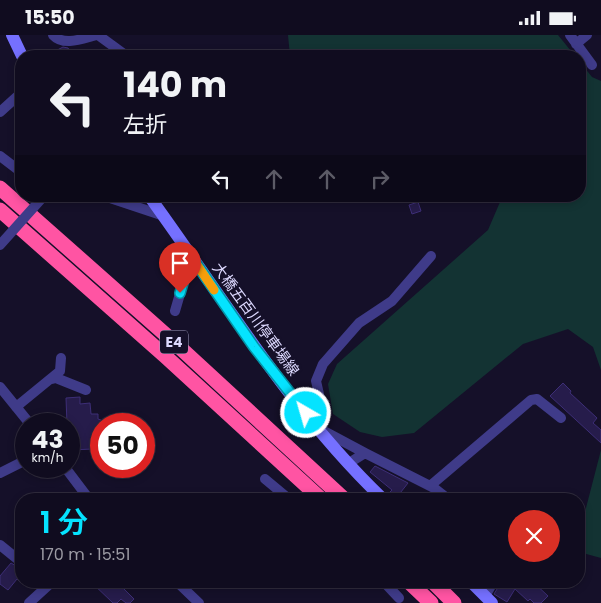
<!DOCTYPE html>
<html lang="ja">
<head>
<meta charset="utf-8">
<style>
	body { margin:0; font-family:Poppins,"Noto Sans JP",sans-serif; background:#1e1a2c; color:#f1f3f6; height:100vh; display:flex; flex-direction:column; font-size:19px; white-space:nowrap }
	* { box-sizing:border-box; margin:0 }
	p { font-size:16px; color:#9c9ba4 }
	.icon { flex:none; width:28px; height:28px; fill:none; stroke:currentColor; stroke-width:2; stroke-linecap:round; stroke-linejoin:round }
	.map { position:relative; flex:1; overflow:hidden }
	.drawer { position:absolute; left:15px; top:458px; width:570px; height:95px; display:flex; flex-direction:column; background:#100c1f; border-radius:20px; box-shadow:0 2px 8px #0003,0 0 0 1px #302c3d }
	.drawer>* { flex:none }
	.top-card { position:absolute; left:15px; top:15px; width:571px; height:152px; border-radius:20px; box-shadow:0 2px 8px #0003,0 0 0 1px #302c3d; background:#100c1f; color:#f1f3f6; overflow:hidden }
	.speed { position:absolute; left:15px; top:378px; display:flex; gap:10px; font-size:25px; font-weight:700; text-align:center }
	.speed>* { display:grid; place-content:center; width:65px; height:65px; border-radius:50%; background:#100c1f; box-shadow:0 2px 8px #0003,0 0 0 1px #302c3d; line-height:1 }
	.speed small { font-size:12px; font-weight:400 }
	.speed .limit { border:8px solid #d22; background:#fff; color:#111 }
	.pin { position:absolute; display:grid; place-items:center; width:42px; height:42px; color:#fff; margin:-51px -21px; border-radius:50% 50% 50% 0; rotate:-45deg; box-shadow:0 0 5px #0007 }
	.pin .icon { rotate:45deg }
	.me { position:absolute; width:55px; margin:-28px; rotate:322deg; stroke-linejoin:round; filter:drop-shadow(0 0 4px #0008) }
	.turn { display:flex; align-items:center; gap:18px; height:105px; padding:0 25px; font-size:22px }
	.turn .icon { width:65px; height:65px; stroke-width:2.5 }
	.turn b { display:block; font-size:35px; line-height:42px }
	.lanes { display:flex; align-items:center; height:48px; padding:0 25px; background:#0003; justify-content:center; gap:25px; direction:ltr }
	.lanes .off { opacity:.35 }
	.round { display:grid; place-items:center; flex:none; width:52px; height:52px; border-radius:26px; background:#1e1a2c }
	.head { display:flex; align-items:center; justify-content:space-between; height:85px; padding:0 25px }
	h1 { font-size:30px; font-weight:600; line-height:38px; color:#05e3ff }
	.status { display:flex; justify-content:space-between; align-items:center; height:35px; padding:0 25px; background:#100c1f; direction:ltr }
	.status svg { height:14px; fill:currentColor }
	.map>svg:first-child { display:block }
</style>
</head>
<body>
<div class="status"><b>15:50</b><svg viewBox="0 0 49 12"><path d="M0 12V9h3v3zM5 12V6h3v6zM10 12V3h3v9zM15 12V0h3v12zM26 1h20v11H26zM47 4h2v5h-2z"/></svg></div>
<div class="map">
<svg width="601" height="568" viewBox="0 0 601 568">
	<rect width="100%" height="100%" fill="#151029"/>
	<path fill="#133333" d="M288 0H558L575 21H290Z
		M580 27 592 42 601 46V335L593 312 568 294 523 309 414 398 382 402 360 397 333 379 328 349 337 329 488 195 500 167 499 161H580Z
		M601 415V523L579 517V500Z"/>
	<path fill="#261c4b" stroke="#3d2e77" d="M63 12 68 13 73 21H46Z
		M418 167 421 176 412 179 409 170Z
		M563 348 571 356 570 358 597 383 593 388 601 395V408L550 361Z
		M80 362V369L90 368 91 379H98V384L101 385V420H93L92 414 72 415 71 389H67L66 363Z
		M375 431 408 448 397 462 390 457 392 455 370 437Z
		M11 528 21 534V548L17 544 8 555 0 549V541Z
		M90 546H124L120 550 134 564 130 568H126L121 564 117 568H113Z
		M502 546H532L548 561 541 568H534L530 564 528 566 515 554 507 567 494 559Z"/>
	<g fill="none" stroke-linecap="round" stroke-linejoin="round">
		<path stroke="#3f3b89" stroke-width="10" d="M53 0C64 12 84 3 97 0
			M98 0 124 19
			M570 0 592 30
			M576 9 587 0
			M0 77 21 58
			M0 121 21 137
			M104 161 164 181
			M175 276 191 221
			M52 344 56 343 86 355
			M0 352 30 389
			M16 372 60 336 61 323
			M314 388 322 372 316 346 323 329 359 288 392 266 431 221
			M320 394 365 418
			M349 428 365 418 434 453 448 464
			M64 431 89 464
			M0 438 26 425
			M265 444 289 464
			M430 451 531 365 537 364 561 383
			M0 510 21 527
			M176 546 199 568
			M383 546 399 563
			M485 561 494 546
			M29 568 53 546"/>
		<path stroke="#7570ff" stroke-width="12" d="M12 0 22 21
			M149 161C224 264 290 375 383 464
			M470 546 492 568"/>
		<path stroke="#ff54a3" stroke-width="15" d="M0 153 175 308 344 464
			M0 175 165 321 321 464
			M408 546 431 568
			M432 546 454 568"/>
		<path stroke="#3f3b89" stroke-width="10" d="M0 210 43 162"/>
	</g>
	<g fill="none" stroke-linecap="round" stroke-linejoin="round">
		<defs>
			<path id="route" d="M180 258 191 221 254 312 306 378"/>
		</defs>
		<use href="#route" stroke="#0394a6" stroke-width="12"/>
		<use href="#route" stroke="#05e3ff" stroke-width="9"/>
		<path stroke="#f59e0b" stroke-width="9" d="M189 226 191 221 214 255"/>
	</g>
	<g text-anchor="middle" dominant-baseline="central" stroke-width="5" stroke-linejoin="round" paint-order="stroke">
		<rect fill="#151029" stroke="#a19dbf" stroke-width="1" x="160" y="295.5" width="28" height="23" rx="4"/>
		<g font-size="14" font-weight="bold" fill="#ddd9ff">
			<text x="174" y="307">E4</text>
		</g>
		<g font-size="15" fill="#ddd9ff" stroke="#151029">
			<text transform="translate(256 284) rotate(54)">大橋五百川停車場線</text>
		</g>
	</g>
</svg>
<div class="speed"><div>43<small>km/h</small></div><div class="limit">50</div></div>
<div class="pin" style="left:180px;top:258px;background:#d93025"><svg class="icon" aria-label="arrive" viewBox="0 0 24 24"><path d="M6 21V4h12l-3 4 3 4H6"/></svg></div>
<svg class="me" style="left:306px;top:378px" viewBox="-20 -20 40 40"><circle r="17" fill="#05e3ff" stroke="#fff" stroke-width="3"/><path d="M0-11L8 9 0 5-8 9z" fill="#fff"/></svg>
<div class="top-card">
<div class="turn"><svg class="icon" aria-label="left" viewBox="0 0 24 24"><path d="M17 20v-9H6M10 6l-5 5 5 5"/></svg><div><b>140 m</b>左折</div></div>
<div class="lanes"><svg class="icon" aria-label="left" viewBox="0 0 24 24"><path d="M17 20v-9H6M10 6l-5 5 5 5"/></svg><svg class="icon off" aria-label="ahead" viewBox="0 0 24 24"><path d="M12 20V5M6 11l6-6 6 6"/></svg><svg class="icon off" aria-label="ahead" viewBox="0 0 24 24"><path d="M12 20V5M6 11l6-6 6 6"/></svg><svg class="icon off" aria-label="right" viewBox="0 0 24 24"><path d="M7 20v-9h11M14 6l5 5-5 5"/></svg></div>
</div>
<section class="drawer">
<div class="head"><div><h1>1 分</h1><p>170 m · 15:51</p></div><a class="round" style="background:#d93025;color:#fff"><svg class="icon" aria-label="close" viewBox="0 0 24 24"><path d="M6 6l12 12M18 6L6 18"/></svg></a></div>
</section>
</div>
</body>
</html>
